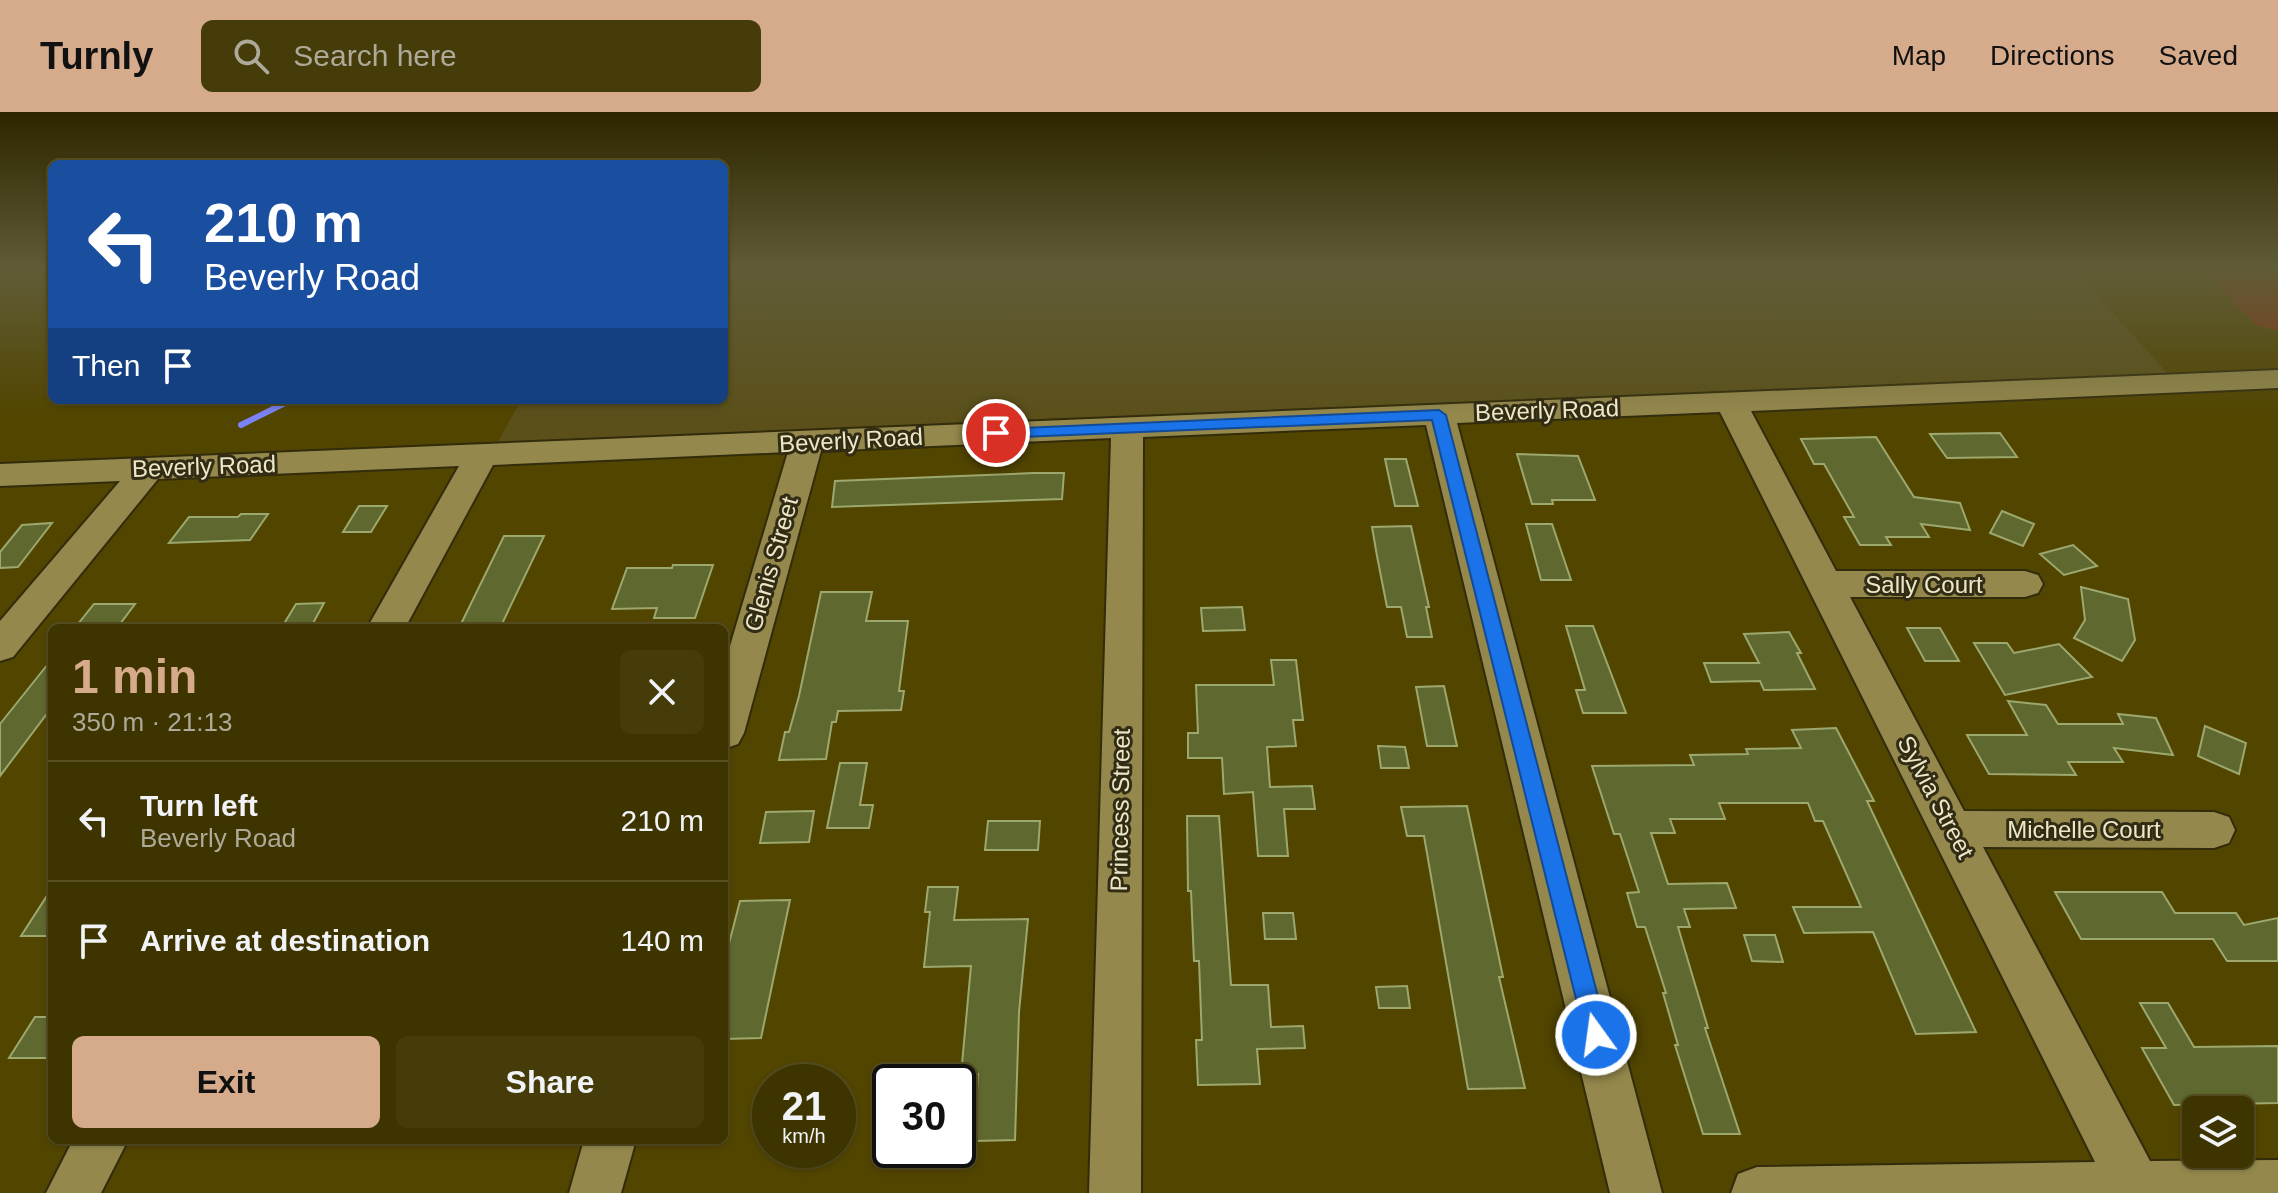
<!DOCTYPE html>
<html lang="en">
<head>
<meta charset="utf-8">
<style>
	body { margin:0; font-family:Arial,sans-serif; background:#453c0a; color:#f1f3f6; height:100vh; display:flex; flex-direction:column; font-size:30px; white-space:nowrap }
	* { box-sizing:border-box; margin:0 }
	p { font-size:26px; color:#adaa99 }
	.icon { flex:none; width:44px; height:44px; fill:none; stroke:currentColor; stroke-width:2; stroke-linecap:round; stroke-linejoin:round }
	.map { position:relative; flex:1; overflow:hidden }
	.drawer { position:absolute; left:48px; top:512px; width:680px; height:520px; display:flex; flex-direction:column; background:#3e3400; border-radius:12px; box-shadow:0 2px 6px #0004,0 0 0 2px #574f22 }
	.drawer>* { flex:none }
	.banner { position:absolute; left:48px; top:48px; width:680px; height:244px; border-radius:12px; box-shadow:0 2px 6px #0004,0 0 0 2px #574f22; background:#1a4fa0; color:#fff; overflow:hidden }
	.buttons { position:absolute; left:2182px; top:984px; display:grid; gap:16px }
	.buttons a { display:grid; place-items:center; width:72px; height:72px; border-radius:12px; background:#3e3400; box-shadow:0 2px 6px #0004,0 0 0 2px #574f22; font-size:40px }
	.speed { position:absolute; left:752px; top:952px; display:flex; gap:16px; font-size:40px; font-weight:700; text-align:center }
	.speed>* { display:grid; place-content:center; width:104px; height:104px; border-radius:50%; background:#3e3400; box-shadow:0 2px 6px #0004,0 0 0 2px #574f22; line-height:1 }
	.speed small { font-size:20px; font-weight:400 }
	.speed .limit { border:4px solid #111; border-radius:12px; background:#fff; color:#111 }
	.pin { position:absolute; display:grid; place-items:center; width:68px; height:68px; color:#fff; margin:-34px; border:4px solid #fff; border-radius:50%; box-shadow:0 2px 8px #0007 }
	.me { position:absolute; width:88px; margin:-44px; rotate:346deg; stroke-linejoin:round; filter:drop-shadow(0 0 6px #0008) }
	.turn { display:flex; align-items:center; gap:28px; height:168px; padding:0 24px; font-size:36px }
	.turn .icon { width:104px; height:104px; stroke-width:2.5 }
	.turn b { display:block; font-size:56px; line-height:68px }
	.then { display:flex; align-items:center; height:76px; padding:0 24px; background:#0003; gap:16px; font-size:30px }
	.round { display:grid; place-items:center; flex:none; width:84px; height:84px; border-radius:12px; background:#453c0a }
	.summary { display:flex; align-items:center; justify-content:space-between; height:136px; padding:0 24px }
	h1 { font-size:48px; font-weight:800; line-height:60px; color:#d6ab8b }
	.primary-button { display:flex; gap:16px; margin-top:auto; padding:16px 24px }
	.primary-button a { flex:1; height:92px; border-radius:12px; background:#d6ab8b; color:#111; font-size:32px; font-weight:800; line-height:92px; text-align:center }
	.primary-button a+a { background:#453c0a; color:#f1f3f6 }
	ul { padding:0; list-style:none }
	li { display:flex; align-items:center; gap:24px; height:120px; padding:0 24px; border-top:2px solid #574f22 }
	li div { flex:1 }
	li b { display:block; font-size:30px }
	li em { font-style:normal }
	header { display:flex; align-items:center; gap:48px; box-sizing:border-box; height:112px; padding:0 40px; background:#d6ab8b; color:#111 }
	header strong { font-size:38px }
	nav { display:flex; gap:44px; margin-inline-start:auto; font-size:28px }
	.search { width:560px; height:72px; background:#453c0a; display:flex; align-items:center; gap:20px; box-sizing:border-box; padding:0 28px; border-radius:12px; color:#adaa99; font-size:30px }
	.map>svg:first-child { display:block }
</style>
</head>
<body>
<header>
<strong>Turnly</strong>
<div class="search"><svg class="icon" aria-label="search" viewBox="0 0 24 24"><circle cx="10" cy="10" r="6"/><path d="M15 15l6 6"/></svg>Search here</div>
<nav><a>Map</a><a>Directions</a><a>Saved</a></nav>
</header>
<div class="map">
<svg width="2278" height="1081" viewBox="0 0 2278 1081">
	<rect width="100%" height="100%" fill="#524500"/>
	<path fill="#5b501a" d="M724 155H2072L2167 261 498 330 521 288H724Z"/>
	<path fill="#873217" d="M2200 155H2278V219L2256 213Z"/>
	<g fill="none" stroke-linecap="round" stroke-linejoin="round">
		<path stroke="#7b83f6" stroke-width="6" d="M241 313 291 288"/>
	</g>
	<path fill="#5e682f" stroke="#9ca86d" stroke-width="2" d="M2000 321 2017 345 1947 346 1930 322Z
		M1876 325 1914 385 1960 391 1970 418 1921 412 1929 425H1886L1891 433H1860L1844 405H1854L1824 352H1814L1801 327Z
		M1517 342 1578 344 1595 388H1552L1553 392H1532Z
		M1385 347H1406L1418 394H1395Z
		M1034 361H1064L1062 387 832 395 835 369Z
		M359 394H387L371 420H343Z
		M2002 399 2034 412 2023 434 1990 421Z
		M241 402H268L250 428 169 431 189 405H238Z
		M52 411 18 455 0 456V440L22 413Z
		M1526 412H1552L1571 468H1541Z
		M1411 414 1429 495H1426L1432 525H1407L1401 495H1387L1377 444 1372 415Z
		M504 424H544L500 516H459Z
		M2073 433 2097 454 2064 463 2040 442Z
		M673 453H713L695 506H654L657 496 612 497 627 456H672Z
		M2081 475 2128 487 2135 528 2122 549 2074 526 2085 508Z
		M821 480H872L866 509H908L899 579H904L901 598 838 599 836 610H832L826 647 779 648 785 620H789L799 584Z
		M324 491 311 515H282L296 492Z
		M94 492H135L120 512H78Z
		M1242 495 1245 518 1203 519 1201 496Z
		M1566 514H1593L1626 601H1583L1576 578H1585Z
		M1907 516H1940L1959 549H1925Z
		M1789 520 1801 541H1797L1815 577 1764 578 1760 569 1711 570 1704 551H1759L1744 522Z
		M1974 531H2007L2014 541 2059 532 2092 565 2005 583Z
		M52 547V595L0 664V612Z
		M1271 548H1296L1303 608H1293L1296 634 1267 635 1270 675 1312 674 1315 697H1284L1288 744H1258L1253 680 1224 682 1222 646H1188V621H1198L1196 573H1274Z
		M1444 574 1457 634H1427L1416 575Z
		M2008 589 2046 593 2058 612H2123L2118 602 2156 606 2173 643 2114 636 2123 650H2068L2076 663 1989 662 1967 623H2027Z
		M2205 614 2246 631 2239 662 2198 644Z
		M1836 616 1874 689H1867L1976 920 1916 922 1873 820 1804 821 1793 795H1861L1823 709H1815L1808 691H1719L1725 707H1670L1675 721H1651L1668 772 1727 771 1736 796 1684 797 1690 815H1678L1708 916H1705L1740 1022H1703L1675 933H1678L1663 881H1666L1645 815H1637L1627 781 1639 780 1620 722H1614L1592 654 1694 653 1690 643 1748 642 1746 637 1801 636 1792 618Z
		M1378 634 1405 635 1409 656H1381Z
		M840 651H867L860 693H873L869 716H827Z
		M1467 694 1503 865H1499L1525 976 1468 977 1424 724H1407L1401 695Z
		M814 699 809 730 760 731 766 700Z
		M1187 704H1219L1231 873H1268L1271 915 1303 914 1305 936 1257 937 1260 972 1198 973 1196 928H1202L1199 849H1194L1191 779H1188Z
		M988 709H1040L1038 738H985Z
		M928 775H958L954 808 1028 807 1019 900 1015 1028 974 1029 978 962 961 963 971 854 924 855 930 800H925Z
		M52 776V824H21Z
		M2055 780H2162L2175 801H2236L2244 813 2278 806V849H2227L2213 827H2081Z
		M790 788 761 926 724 927V851L740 789Z
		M1263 801H1293L1296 827H1265Z
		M1744 823H1775L1783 850 1752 849Z
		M1407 874 1410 896H1379L1376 875Z
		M2140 891H2168L2194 935 2278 934V991L2174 993 2142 936H2166Z
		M35 905H52V938L47 946H9Z"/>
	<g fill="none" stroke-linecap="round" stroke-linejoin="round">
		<defs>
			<path id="minor" d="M2278 258V276L1751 299 1836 459H2025L2038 463 2043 472 2038 481 2025 485H1850L1964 699 2214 700 2229 705 2235 718 2229 731 2214 736 1983 735 2150 1049 2278 1048V1081H1731L1738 1062 1757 1055 2095 1050 1720 300 1457 311 1662 1081H1610L1426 313 1143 325 1141 1081H1089L1111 326 821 339 744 621 738 632 724 637V554L788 340 493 353 405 516H367L459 354 158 367 13 545 0 549V509L120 369 0 374V352Z
				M73 1028H128L101 1081H46Z
				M584 1028H636L621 1081H569Z"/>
		</defs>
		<use href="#minor" stroke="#322c0c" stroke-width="4"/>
		<use href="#minor" fill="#94884c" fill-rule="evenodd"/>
	</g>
	<linearGradient id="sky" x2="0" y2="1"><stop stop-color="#2d2600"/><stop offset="0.51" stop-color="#605c37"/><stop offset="1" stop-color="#605c37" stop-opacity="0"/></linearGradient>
	<rect width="2278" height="306" fill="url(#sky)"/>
	<path fill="#1a73e8" stroke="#114b97" stroke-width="2" d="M1439 298 1446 303 1608 923 1604 931 1596 934 1588 931 1585 923 1432 308 996 326 988 321 996 317Z"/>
	<g text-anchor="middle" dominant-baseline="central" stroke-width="6" stroke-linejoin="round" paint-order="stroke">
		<g font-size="24" fill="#ede7c8" stroke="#312c13">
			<text transform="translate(1547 298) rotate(-2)">Beverly Road</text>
			<text transform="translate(851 328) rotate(-3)">Beverly Road</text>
			<text transform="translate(204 354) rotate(-2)">Beverly Road</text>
			<text transform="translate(771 452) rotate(-74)">Glenis Street</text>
			<text x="1924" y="472">Sally Court</text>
			<text transform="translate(1936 685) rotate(62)">Sylvia Street</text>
			<text transform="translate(1120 698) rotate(-89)">Princess Street</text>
			<text x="2084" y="717">Michelle Court</text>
		</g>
	</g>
</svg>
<div class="buttons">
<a><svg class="icon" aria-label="layers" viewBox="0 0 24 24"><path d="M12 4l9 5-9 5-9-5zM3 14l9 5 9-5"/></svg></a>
</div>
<div class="speed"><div>21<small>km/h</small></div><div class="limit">30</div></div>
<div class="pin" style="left:996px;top:321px;background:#d93025"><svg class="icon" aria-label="arrive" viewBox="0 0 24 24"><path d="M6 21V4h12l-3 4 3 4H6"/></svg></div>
<svg class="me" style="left:1596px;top:923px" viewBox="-20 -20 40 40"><circle r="17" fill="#1a73e8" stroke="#fff" stroke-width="3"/><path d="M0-11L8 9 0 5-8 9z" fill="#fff"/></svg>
<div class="banner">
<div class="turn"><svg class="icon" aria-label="left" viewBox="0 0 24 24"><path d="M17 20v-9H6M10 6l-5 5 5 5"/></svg><div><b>210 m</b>Beverly Road</div></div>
<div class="then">Then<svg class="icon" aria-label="arrive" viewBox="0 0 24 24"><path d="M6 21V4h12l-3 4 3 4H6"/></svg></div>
</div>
<section class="drawer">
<div class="summary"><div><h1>1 min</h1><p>350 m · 21:13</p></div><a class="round"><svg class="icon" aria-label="close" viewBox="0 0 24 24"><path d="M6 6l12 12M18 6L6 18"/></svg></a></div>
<ul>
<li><svg class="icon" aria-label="left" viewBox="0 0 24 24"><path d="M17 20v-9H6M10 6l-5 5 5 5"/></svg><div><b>Turn left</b><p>Beverly Road</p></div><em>210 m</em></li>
<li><svg class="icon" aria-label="arrive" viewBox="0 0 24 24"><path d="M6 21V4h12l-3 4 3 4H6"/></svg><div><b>Arrive at destination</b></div><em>140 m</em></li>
</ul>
<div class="primary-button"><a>Exit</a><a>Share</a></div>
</section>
</div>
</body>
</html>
